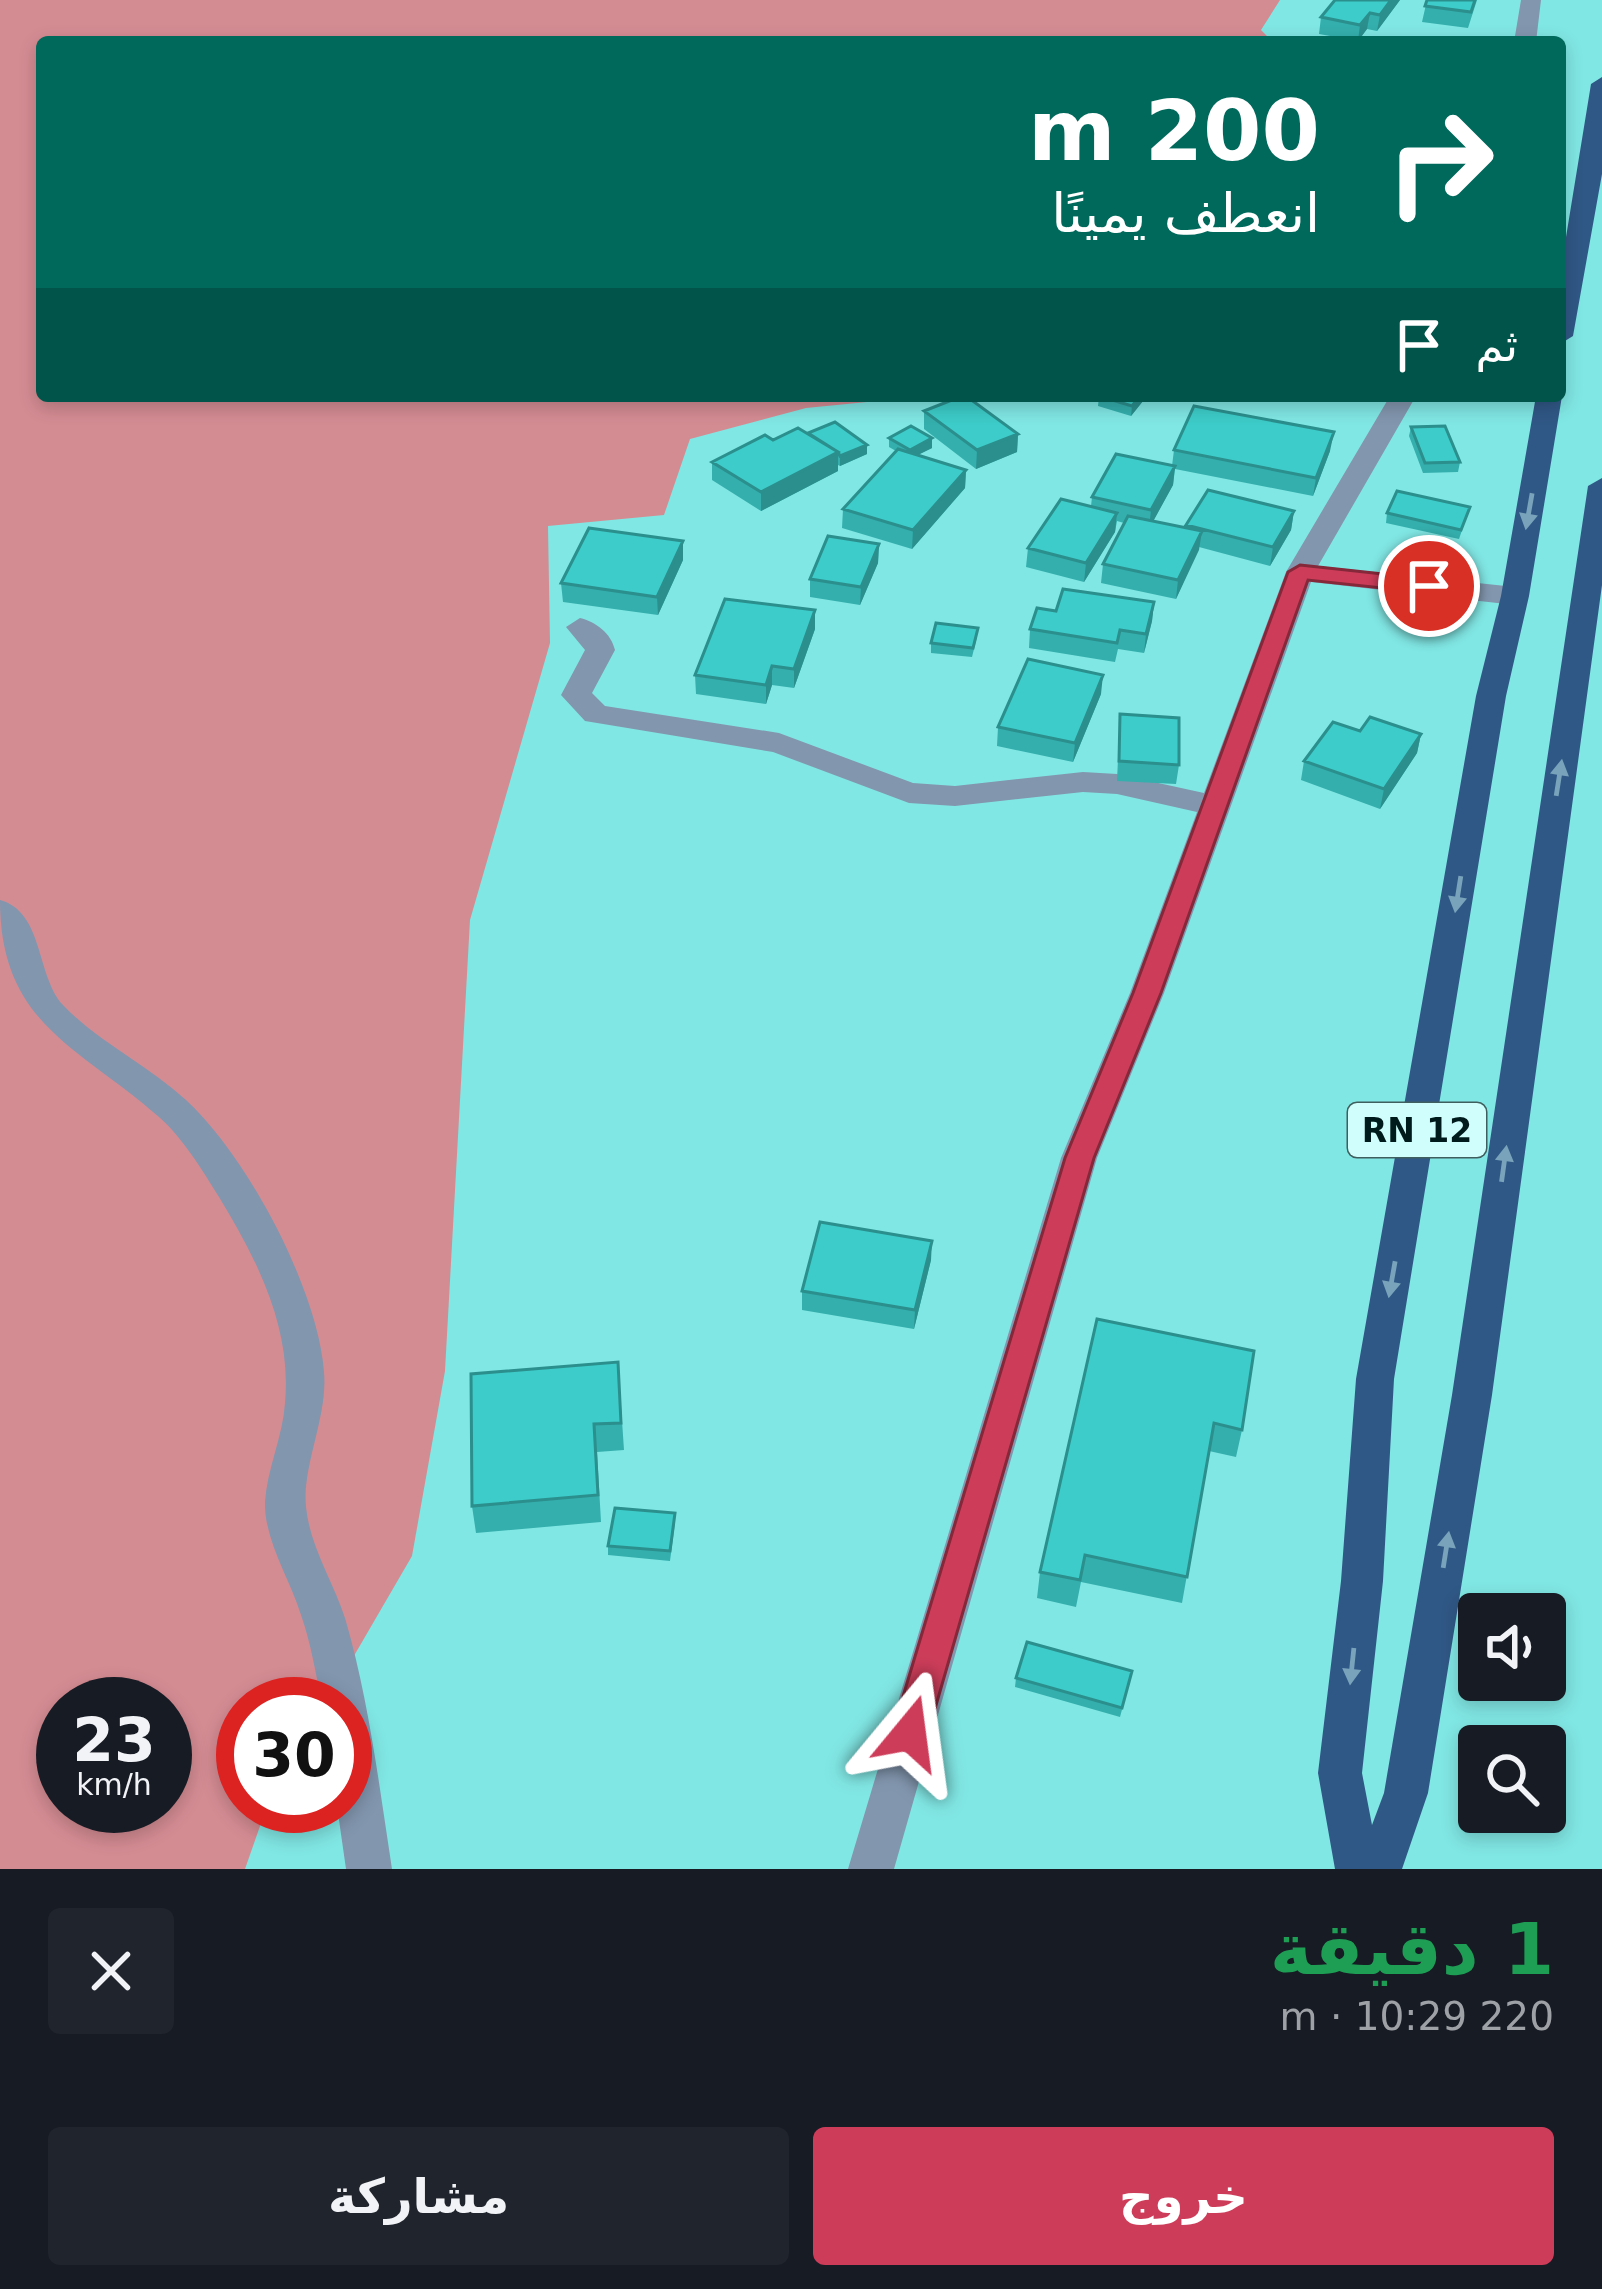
<!DOCTYPE html>
<html lang="ar">
<head>
<meta charset="utf-8">
<style>
	body { margin:0; font-family:"DejaVu Sans",Vazirmatn,sans-serif; background:#20242c; color:#f1f3f6; direction:rtl; height:100vh; display:flex; flex-direction:column; font-size:45px; white-space:nowrap }
	* { box-sizing:border-box; margin:0 }
	p { font-size:39px; color:#9ea1a6 }
	.icon { flex:none; width:66px; height:66px; fill:none; stroke:currentColor; stroke-width:2; stroke-linecap:round; stroke-linejoin:round }
	.map { position:relative; height:1869px; overflow:hidden; direction:ltr }
	.side { display:flex; flex-direction:column; background:#171b24; flex:1 }
	.side>* { flex:none }
	.hud { position:absolute; left:36px; top:36px; width:1530px; height:366px; border-radius:12px; box-shadow:0 6px 18px #0003; direction:rtl; background:#00695c; color:#fff; overflow:hidden }
	.tools { position:absolute; left:1458px; top:1593px; display:grid; gap:24px }
	.tools a { display:grid; place-items:center; width:108px; height:108px; border-radius:12px; background:#171b24; box-shadow:0 6px 18px #0003; font-size:60px }
	.speed { position:absolute; left:36px; top:1677px; display:flex; gap:24px; font-size:60px; font-weight:700; text-align:center }
	.speed>* { display:grid; place-content:center; width:156px; height:156px; border-radius:50%; background:#171b24; box-shadow:0 6px 18px #0003; line-height:1 }
	.speed small { font-size:30px; font-weight:400 }
	.speed .limit { border:18px solid #d22; background:#fff; color:#111 }
	.pin { position:absolute; display:grid; place-items:center; width:102px; height:102px; color:#fff; margin:-51px; border:6px solid #fff; border-radius:50%; box-shadow:0 3px 12px #0007 }
	.me { position:absolute; width:132px; margin:-66px; rotate:16deg; stroke-linejoin:round; filter:drop-shadow(0 0 9px #0008) }
	.turn { display:flex; align-items:center; gap:42px; height:252px; padding:0 48px; font-size:54px }
	.turn .icon { width:156px; height:156px; stroke-width:2.5 }
	.turn b { display:block; font-size:84px; line-height:102px }
	.then { display:flex; align-items:center; height:114px; padding:0 48px; background:#0003; gap:24px; font-size:45px }
	.round { display:grid; place-items:center; flex:none; width:126px; height:126px; border-radius:12px; background:#20242c }
	.overview { display:flex; align-items:center; justify-content:space-between; height:204px; padding:0 48px }
	h1 { font-size:72px; font-weight:700; line-height:90px; color:#1e9e55 }
	.primary-button { display:flex; gap:24px; margin-top:auto; padding:24px 48px }
	.primary-button a { flex:1; height:138px; border-radius:12px; background:#cd3d5a; color:#fff; font-size:48px; font-weight:700; line-height:138px; text-align:center }
	.primary-button a+a { background:#20242c; color:#f1f3f6 }
	.map>svg:first-child { display:block }
</style>
</head>
<body>
<div class="map">
<svg width="1602" height="1869" viewBox="0 0 1602 1869">
	<rect width="100%" height="100%" fill="#81e7e4"/>
	<path fill="#d48c93" fill-rule="evenodd" d="M0 0H1280L1261 30 1273 42H42V396H928L806 408 690 439 664 515 548 526 550 643 470 920 445 1371 412 1556 326 1704H243V1806H267L245 1869H0ZM63 1704H165V1806H63Z"/>
	<g fill="none" stroke-linecap="round" stroke-linejoin="round">
		<path fill="#8296ae" fill-rule="evenodd" d="M1521 0H1541L1536 42H1514Z
			M1390 396H1416L1318 566 1515 587 1529 596 1515 605 1311 582 1164 993 1097 1158 894 1869H848L1061 1158 1130 993 1197 812 1117 794 1083 792 955 806 909 803 773 752 585 721 561 695 585 650 566 627 580 618C596 622 611 633 615 650L592 693 605 706 779 733 913 783 955 786 1083 772 1117 774 1204 793 1286 572Z
			M0 900C44 912 36 976 63 1005 98 1042 148 1065 186 1100 247 1156 318 1289 324 1372 328 1417 302 1465 306 1507 310 1547 333 1581 345 1618 369 1700 379 1785 392 1869H346L337 1806H345V1704H322C316 1675 311 1643 301 1615 290 1579 264 1540 265 1502 267 1469 283 1436 285 1403 292 1327 257 1260 219 1197 203 1171 182 1137 159 1117 78 1046 0 1024 0 900Z"/>
		<path fill="#305886" fill-rule="evenodd" d="M1602 77V174L1573 336 1560 344V274L1591 84Z
			M1560 393 1562 396 1529 596 1506 696 1394 1379 1383 1581 1362 1773 1372 1825 1384 1793 1452 1395 1588 486 1602 478V585L1492 1395 1428 1793 1402 1869H1335L1318 1773 1341 1581 1356 1379 1476 696 1501 596 1536 396Z"/>
	</g>
	<path fill="#34afad" d="M1400 0 1377 31 1367 29 1358 41 1319 34 1321 17Z
		M1427 0H1477L1468 28 1422 22Z
		M1099 396H1147L1131 416 1098 406Z
		M924 411 1018 434 1017 452 976 469 924 429Z
		M1411 427 1460 462 1458 472 1423 473 1409 436Z
		M808 434 867 454 840 466 838 465V471L761 511 712 480V462L773 440Z
		M889 438 932 448 917 455 966 470 965 488 912 549 842 528 843 509 896 451 889 447Z
		M1174 450 1330 451 1313 496 1175 469 1173 485 1153 521 1186 528V525L1294 511 1291 530 1270 566 1199 547 1176 599 1101 583 1103 564 1124 523 1117 521 1115 532 1084 582 1026 567 1028 548 1091 506 1092 497 1172 466Z
		M1470 507 1459 539 1386 523 1387 513Z
		M683 541V560L658 615 563 602 561 583Z
		M879 544 878 563 860 605 810 597V579Z
		M1154 602 1152 621 1144 653 1118 649 1115 662 1029 648 1030 629 1056 611Z
		M815 610V629L794 688 772 685 766 704 696 694 695 675Z
		M977 637 972 657 931 653V643Z
		M1101 694 1073 762 997 746 998 727Z
		M1120 714 1179 765 1176 784 1117 781Z
		M1360 731 1421 734 1417 753 1380 809 1301 780 1304 761Z
		M931 1260 914 1329 802 1310V1291Z
		M1097 1319 1242 1430 1236 1457 1209 1451 1182 1603 1081 1582 1076 1607 1037 1598 1040 1572Z
		M618 1362 624 1450 597 1452 601 1522 476 1533 472 1506Z
		M675 1523 670 1561 608 1555V1546Z
		M1016 1678 1130 1680 1120 1717 1015 1687Z"/>
	<path fill="#2b8f8d" d="M1391 0H1400L1377 31 1380 15Z
		M1370 13 1367 29 1358 41 1360 25Z
		M1140 396H1147L1131 416 1132 406Z
		M1334 432 1330 451 1313 496 1316 478Z
		M1018 434 1017 452 976 469 977 450Z
		M932 438V448L910 459V450Z
		M867 445V454L840 466V456Z
		M838 452V471L761 511V492Z
		M1175 466 1173 485 1149 529 1151 510Z
		M966 470 965 488 912 549 913 530Z
		M1294 511 1291 530 1270 566 1273 547Z
		M1117 513 1115 532 1084 582 1086 563Z
		M1202 531 1199 550 1176 599 1178 580Z
		M683 541V560L658 615 657 597Z
		M879 544 878 563 860 605 861 587Z
		M1154 602 1152 621 1144 653 1146 634Z
		M815 610V629L794 688V669Z
		M772 666V685L766 704V685Z
		M1103 675 1101 694 1073 762 1075 743Z
		M1421 734 1417 753 1380 809 1384 789Z
		M932 1241 931 1260 914 1329 915 1310Z"/>
	<path fill="#3dccc9" stroke="#2b8f8d" stroke-width="3" d="M1335 0H1391L1380 15 1370 13 1360 25 1321 17Z
		M1427 0H1475L1471 12 1425 6Z
		M962 396H966L1018 434 977 450 924 411Z
		M1099 396H1140L1132 406Z
		M1194 406 1334 432 1316 478 1174 450Z
		M835 422 867 445 840 456 838 452 808 433Z
		M911 426 932 438 910 450 889 438Z
		M1445 426 1460 462 1425 463 1411 427Z
		M798 428 838 452 761 492 712 462 765 435 773 440Z
		M898 449 966 470 913 530 843 509Z
		M1116 454 1175 466 1151 510 1092 497Z
		M1208 490 1294 511 1273 547 1186 525Z
		M1397 491 1470 507 1461 530 1387 513Z
		M1061 499 1117 513 1086 563 1028 548Z
		M1128 516 1202 531 1178 580 1103 564Z
		M589 528 683 541 657 597 561 583Z
		M828 536 879 544 861 587 810 579Z
		M1063 589 1154 602 1146 634 1120 630 1117 643 1030 629 1037 608 1056 611Z
		M725 599 815 610 794 669 772 666 766 685 695 675Z
		M936 623 978 628 973 648 931 643Z
		M1028 659 1103 675 1075 743 998 727Z
		M1120 714 1179 718V765L1119 761Z
		M1370 717 1421 734 1384 789 1304 761 1333 722 1360 731Z
		M820 1222 932 1241 915 1310 802 1291Z
		M1097 1319 1254 1351 1242 1430 1214 1423 1187 1577 1085 1555 1080 1580 1040 1572Z
		M618 1362 621 1423 594 1424 598 1495 472 1506 471 1374Z
		M615 1508 675 1513 670 1551 608 1546Z
		M1027 1642 1132 1671 1122 1708 1016 1678Z"/>
	<defs><path id="oneway-solid" d="M-6-.8H1V-3.2L6.5 0L1 3.2V.8H-6Z" transform="scale(3)"/></defs>
	<g fill="#78a3bb">
		<use href="#oneway-solid" transform="translate(1529 511) rotate(100)"/>
		<use href="#oneway-solid" transform="translate(1559 778) rotate(-81)"/>
		<use href="#oneway-solid" transform="translate(1458 894) rotate(99)"/>
		<use href="#oneway-solid" transform="translate(1504 1164) rotate(-82)"/>
		<use href="#oneway-solid" transform="translate(1392 1279) rotate(100)"/>
		<use href="#oneway-solid" transform="translate(1446 1550) rotate(-81)"/>
		<use href="#oneway-solid" transform="translate(1352 1666) rotate(96)"/>
	</g>
	<path fill="#cd3d5a" stroke="#85283a" stroke-width="3" d="M1300 565 1429 579 1441 586 1429 593 1308 580 1161 993 1094 1158 928 1733 923 1744 910 1749 897 1744 892 1733 1065 1158 1133 993 1288 572Z"/>
	<g text-anchor="middle" dominant-baseline="central" stroke-width="9" stroke-linejoin="round" paint-order="stroke">
		<rect fill="#cffefc" stroke="#3e5f5e" stroke-width="3" x="1348" y="1103" width="138" height="54" rx="9"/>
		<g font-size="33" font-weight="bold" fill="#001b1b">
			<text x="1417" y="1130">RN 12</text>
		</g>
	</g>
</svg>
<div class="tools">
<a><svg class="icon" aria-label="sound" viewBox="0 0 24 24"><path d="M4 9h4l5-4v14l-5-4H4zM17 9q2 3 0 6"/></svg></a>
<a><svg class="icon" aria-label="search" viewBox="0 0 24 24"><circle cx="10" cy="10" r="6"/><path d="M15 15l6 6"/></svg></a>
</div>
<div class="speed"><div>23<small>km/h</small></div><div class="limit">30</div></div>
<div class="pin" style="left:1429px;top:586px;background:#d93025"><svg class="icon" aria-label="arrive" viewBox="0 0 24 24"><path d="M6 21V4h12l-3 4 3 4H6"/></svg></div>
<svg class="me" style="left:910px;top:1733px" viewBox="-20 -20 40 40"><path d="M0-17L14 15 0 8-14 15z" fill="#cd3d5a" stroke="#fff" stroke-width="4"/></svg>
<div class="hud">
<div class="turn"><svg class="icon" aria-label="right" viewBox="0 0 24 24"><path d="M7 20v-9h11M14 6l5 5-5 5"/></svg><div><b>200 m</b>انعطف يمينًا</div></div>
<div class="then">ثم<svg class="icon" aria-label="arrive" viewBox="0 0 24 24"><path d="M6 21V4h12l-3 4 3 4H6"/></svg></div>
</div>
</div>
<section class="side">
<div class="overview"><div><h1>1 دقيقة</h1><p>220 m · 10:29</p></div><a class="round"><svg class="icon" aria-label="close" viewBox="0 0 24 24"><path d="M6 6l12 12M18 6L6 18"/></svg></a></div>
<div class="primary-button"><a>خروج</a><a>مشاركة</a></div>
</section>
</body>
</html>
